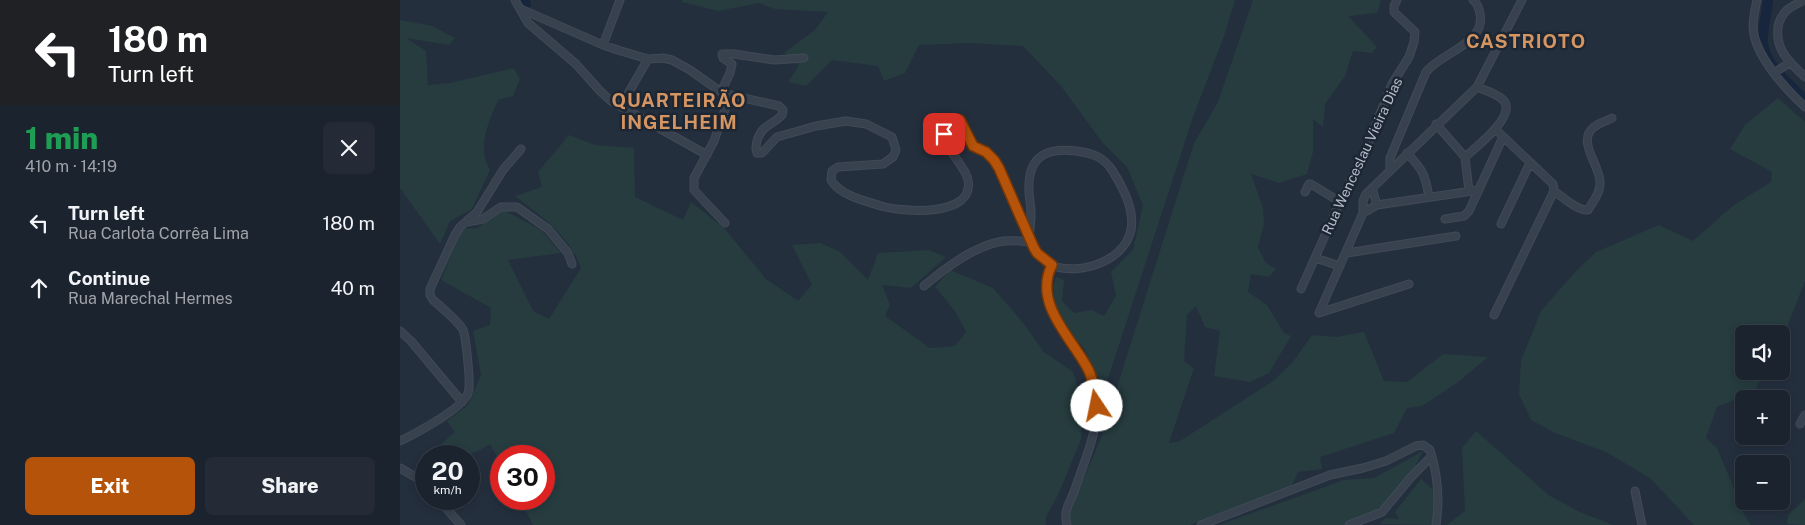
<!DOCTYPE html>
<html lang="en">
<head>
<meta charset="utf-8">
<style>
	body { margin:0; font-family:"Public Sans",sans-serif; background:#242b36; color:#f1f3f6; height:100vh; display:flex; flex-direction:column; font-size:19px; white-space:nowrap }
	* { box-sizing:border-box; margin:0 }
	p { font-size:16px; color:#a0a4aa }
	.icon { flex:none; width:28px; height:28px; fill:none; stroke:currentColor; stroke-width:2; stroke-linecap:round; stroke-linejoin:round }
	.map { position:relative; flex:1; overflow:hidden }
	.side { display:flex; flex-direction:column; background:#1b232e; width:400px }
	.side>* { flex:none }
	.guide { background:#202124; color:#fff; overflow:hidden }
	.controls { position:absolute; left:1335px; top:325px; display:grid; gap:10px }
	.controls a { display:grid; place-items:center; width:55px; height:55px; border-radius:8px; background:#1b232e; box-shadow:0 2px 8px #0003,0 0 0 1px #39404a; font-size:25px }
	.speed { position:absolute; left:15px; top:445px; display:flex; gap:10px; font-size:25px; font-weight:700; text-align:center }
	.speed>* { display:grid; place-content:center; width:65px; height:65px; border-radius:50%; background:#1b232e; box-shadow:0 2px 8px #0003,0 0 0 1px #39404a; line-height:1 }
	.speed small { font-size:12px; font-weight:400 }
	.speed .limit { border:8px solid #d22; background:#fff; color:#111 }
	.pin { position:absolute; display:grid; place-items:center; width:42px; height:42px; color:#fff; margin:-21px; border-radius:10px; box-shadow:0 2px 8px #0006 }
	.me { position:absolute; width:55px; margin:-28px; rotate:349deg; stroke-linejoin:round; filter:drop-shadow(0 0 4px #0008) }
	.turn { display:flex; align-items:center; gap:18px; height:105px; padding:0 25px; font-size:22px }
	.turn .icon { width:65px; height:65px; stroke-width:2.5 }
	.turn b { display:block; font-size:35px; line-height:42px }
	.round { display:grid; place-items:center; flex:none; width:52px; height:52px; border-radius:8px; background:#242b36 }
	.overview { display:flex; align-items:center; justify-content:space-between; height:85px; padding:0 25px }
	h1 { font-size:30px; font-weight:800; line-height:38px; color:#1e9e55 }
	.action { display:flex; gap:10px; margin-top:auto; padding:10px 25px }
	.action a { flex:1; height:58px; border-radius:8px; background:#b45309; color:#fff; font-size:20px; font-weight:800; line-height:58px; text-align:center }
	.action a+a { background:#242b36; color:#f1f3f6 }
	ul { padding:0; list-style:none }
	li { display:flex; align-items:center; gap:15px; height:65px; padding:0 25px }
	li div { flex:1 }
	li b { display:block; font-size:19px }
	li em { font-style:normal }
	main { display:flex; flex:1; min-height:0 }
	.map>svg:first-child { display:block }
</style>
</head>
<body>
<main>
<section class="side">
<div class="guide">
<div class="turn"><svg class="icon" aria-label="left" viewBox="0 0 24 24"><path d="M17 20v-9H6M10 6l-5 5 5 5"/></svg><div><b>180 m</b>Turn left</div></div>
</div>
<div class="overview"><div><h1>1 min</h1><p>410 m · 14:19</p></div><a class="round"><svg class="icon" aria-label="close" viewBox="0 0 24 24"><path d="M6 6l12 12M18 6L6 18"/></svg></a></div>
<ul>
<li><svg class="icon" aria-label="left" viewBox="0 0 24 24"><path d="M17 20v-9H6M10 6l-5 5 5 5"/></svg><div><b>Turn left</b><p>Rua Carlota Corrêa Lima</p></div><em>180 m</em></li>
<li><svg class="icon" aria-label="ahead" viewBox="0 0 24 24"><path d="M12 20V5M6 11l6-6 6 6"/></svg><div><b>Continue</b><p>Rua Marechal Hermes</p></div><em>40 m</em></li>
</ul>
<div class="action"><a>Exit</a><a>Share</a></div>
</section>
<div class="map">
<svg width="1405" height="525" viewBox="0 0 1405 525">
	<rect width="100%" height="100%" fill="#242f3e"/>
	<path fill="#263c3f" d="M282 0H835L824 36 793 117 704 391 684 348 670 333 655 306 653 286 656 277 664 280 662 301 674 313 691 310 704 316 716 296 711 272 733 250 743 205 727 167 702 142 661 86 623 46 570 43 519 45 505 73 484 81 478 66 432 60 406 86 388 82 399 65 384 53 415 30 428 12 375 9 359 3 318 11 282 2Z
		M853 0H981L977 13 948 16 977 47 972 53 953 51 945 76 925 104 923 127 913 119V152L907 174 879 183 851 174 863 208 864 224 858 247 865 262 876 269 869 277 851 274 848 292 867 305 884 333 891 336 869 373 850 382 814 376 820 331 805 327 796 306 787 315 784 361 794 368 769 443 780 441 873 381 892 363 912 335 936 337 964 332 984 381 1007 382 1043 354 1088 357 1061 380 1022 406 1007 408 994 433 920 457 922 469 898 472 891 487 790 525H669L668 523 670 511 701 438 794 143 818 102Z
		M0 20 32 26 55 38 49 45 6 38 26 51 28 85 50 83 114 68 120 79 113 96 98 100C89 122 76 148 90 170L72 209 50 221 40 244 0 188Z
		M1378 98 1405 122V281L1387 327 1381 334H1344V371H1366L1353 393 1317 407 1306 438 1317 448 1331 481 1341 509 1351 525H1294L1250 478 1206 452 1155 433 1131 420 1119 394 1121 361 1141 311 1176 271 1196 252 1259 225 1293 241 1334 205 1371 182 1372 172 1330 149 1345 125Z
		M169 135 195 145 234 148 235 197 283 220 291 202 324 228 366 279 398 301 412 285 392 245 421 243 440 252 468 280 478 253 529 250 546 257 511 288 482 285 490 305 485 316 530 348 555 346 566 332 555 311 535 287 550 270 593 288 624 324 644 352 673 372 682 401 681 439 659 493 646 517V525H133L119 499H144V456H101V464L90 444C73 455 52 463 34 450L55 432 47 421 68 405 81 375 73 331 90 325 91 308 41 280 62 229 77 228 104 210 141 230 161 253 108 260 133 311 149 319 181 268C170 236 141 216 115 196L142 187 138 172Z
		M1076 431 1150 496 1180 512 1213 525H1047L1065 511 1062 448Z
		M1023 451 1011 474 982 513 947 522 944 525H819L944 480 974 478Z
		M1021 479 1035 492 1036 516 1033 525 979 524 986 518 999 519 995 512Z
		M1405 499V525L1387 524 1388 515Z"/>
	<g fill="none" stroke-linecap="round" stroke-linejoin="round">
		<path stroke="#17263c" stroke-width="10" d="M123 0 126 4
			M1368 0C1367 14 1362 29 1363 43 1366 67 1390 84 1405 100"/>
		<defs>
			<path id="minor" d="M115 0 128 23 176 64 200 91 211 101 307 155
				M1357 0C1355 9 1353 18 1353 27 1354 55 1386 89 1405 107
				M1404 0C1399 3 1392 6 1387 10 1382 15 1379 21 1378 27 1375 50 1390 63 1405 77
				M121 9 203 45 221 51 248 59 263 58 272 60 290 70 321 92 330 95 379 106 383 110 382 115C372 126 362 124 357 141 356 146 355 148 357 153H362L377 137 416 126 446 121 466 124 492 137 496 150 493 157 483 164 438 167 432 171 431 180 433 183C443 196 466 201 481 206 502 212 575 218 568 180 565 162 529 138 551 119L560 120 573 146 586 152 594 160 634 248C638 254 645 263 653 266 680 275 724 262 731 230 735 209 722 186 712 170 703 156 691 153 676 151 650 148 630 154 629 184 628 194 631 204 631 214 631 222 630 229 629 237
				M203 45 220 0
				M1374 73 1389 63
				M321 92 330 73 332 64 323 58 322 54H334L374 60 404 58
				M226 97 248 59
				M1036 124 1065 157 1069 191
				M1095 129 1153 184 1154 191
				M1007 153C1023 170 1025 174 1029 197
				M1065 157C1075 148 1120 114 1102 99 1095 93 1084 90 1077 87
				M990 170V158L1026 72C1040 53 1086 44 1080 14 1079 8 1077 3 1073 0
				M972 188 977 205
				M1154 191C1163 197 1177 211 1188 210 1193 202 1201 192 1200 182 1200 165 1176 141 1194 127 1199 123 1206 121 1212 118
				M905 192 909 184H911L940 202
				M963 213 977 205 1079 190
				M1045 219 1064 216 1069 211 1103 137
				M67 222 83 219 101 207H117L148 229 168 253 172 264
				M325 223 294 190V178L314 141 330 95
				M1101 224 1130 163
				M947 253 1056 236
				M915 258 940 266
				M652 265C633 304 674 340 689 372 692 378 694 387 695 394 701 427 685 459 675 489 670 504 663 509 667 525
				M524 286C545 268 575 245 604 241 612 240 622 241 631 242
				M901 289 940 202 964 154 992 84 1009 57 1014 42 1015 32 994 12V6L997 0
				M919 313 963 213V201L966 194 1077 87 1122 0
				M919 313 1009 284
				M1094 315 1154 191
				M0 331 11 341 62 402
				M1400 424 1405 415
				M0 441C15 434 57 411 65 398 67 396 69 391 69 387 70 380 66 336 63 330 59 322 40 306 33 300L30 295V289L55 235 60 227 77 212 103 170 121 149
				M0 468 17 478 26 487
				M1235 491 1242 525
				M38 499 61 525
				M801 525 930 475 963 468 986 461 1016 446 1023 445 1030 450C1038 475 1040 499 1036 525
				M949 525 982 512 1012 476 1032 456"/>
		</defs>
		<use href="#minor" stroke="#414a57" stroke-width="9"/>
		<use href="#minor" stroke="#38414e" stroke-width="7"/>
	</g>
	<g fill="none" stroke-linecap="round" stroke-linejoin="round">
		<defs>
			<path id="route" d="M544 134 545 126 551 119 560 120 573 146 586 152 594 160 599 168 634 248 637 253 652 265C632 304 674 340 689 371 694 382 695 395 697 406"/>
		</defs>
		<use href="#route" stroke="#753606" stroke-width="12"/>
		<use href="#route" stroke="#b45309" stroke-width="9"/>
	</g>
	<g text-anchor="middle" dominant-baseline="central" stroke-width="5" stroke-linejoin="round" paint-order="stroke">
		<g font-size="14" fill="#b4bcc9" stroke="#1d2633">
			<text transform="translate(962 156) rotate(-65)">Rua Wenceslau Vieira Dias</text>
		</g>
		<g font-size="19" font-weight="bold" letter-spacing="1" fill="#d59563" stroke="#1d2633">
			<text x="1126" y="41">CASTRIOTO</text>
			<text x="279" y="100">QUARTEIRÃO<tspan x="279" dy="22">INGELHEIM</tspan></text>
		</g>
	</g>
</svg>
<div class="controls">
<a><svg class="icon" aria-label="sound" viewBox="0 0 24 24"><path d="M4 9h4l5-4v14l-5-4H4zM17 9q2 3 0 6"/></svg></a>
<a>+</a>
<a>−</a>
</div>
<div class="speed"><div>20<small>km/h</small></div><div class="limit">30</div></div>
<div class="pin" style="left:544px;top:134px;background:#d93025"><svg class="icon" aria-label="arrive" viewBox="0 0 24 24"><path d="M6 21V4h12l-3 4 3 4H6"/></svg></div>
<svg class="me" style="left:697px;top:406px" viewBox="-20 -20 40 40"><circle r="19" fill="#fff"/><path d="M0-13L10 11 0 6-10 11z" fill="#b45309"/></svg>
</div>
</main>
</body>
</html>
